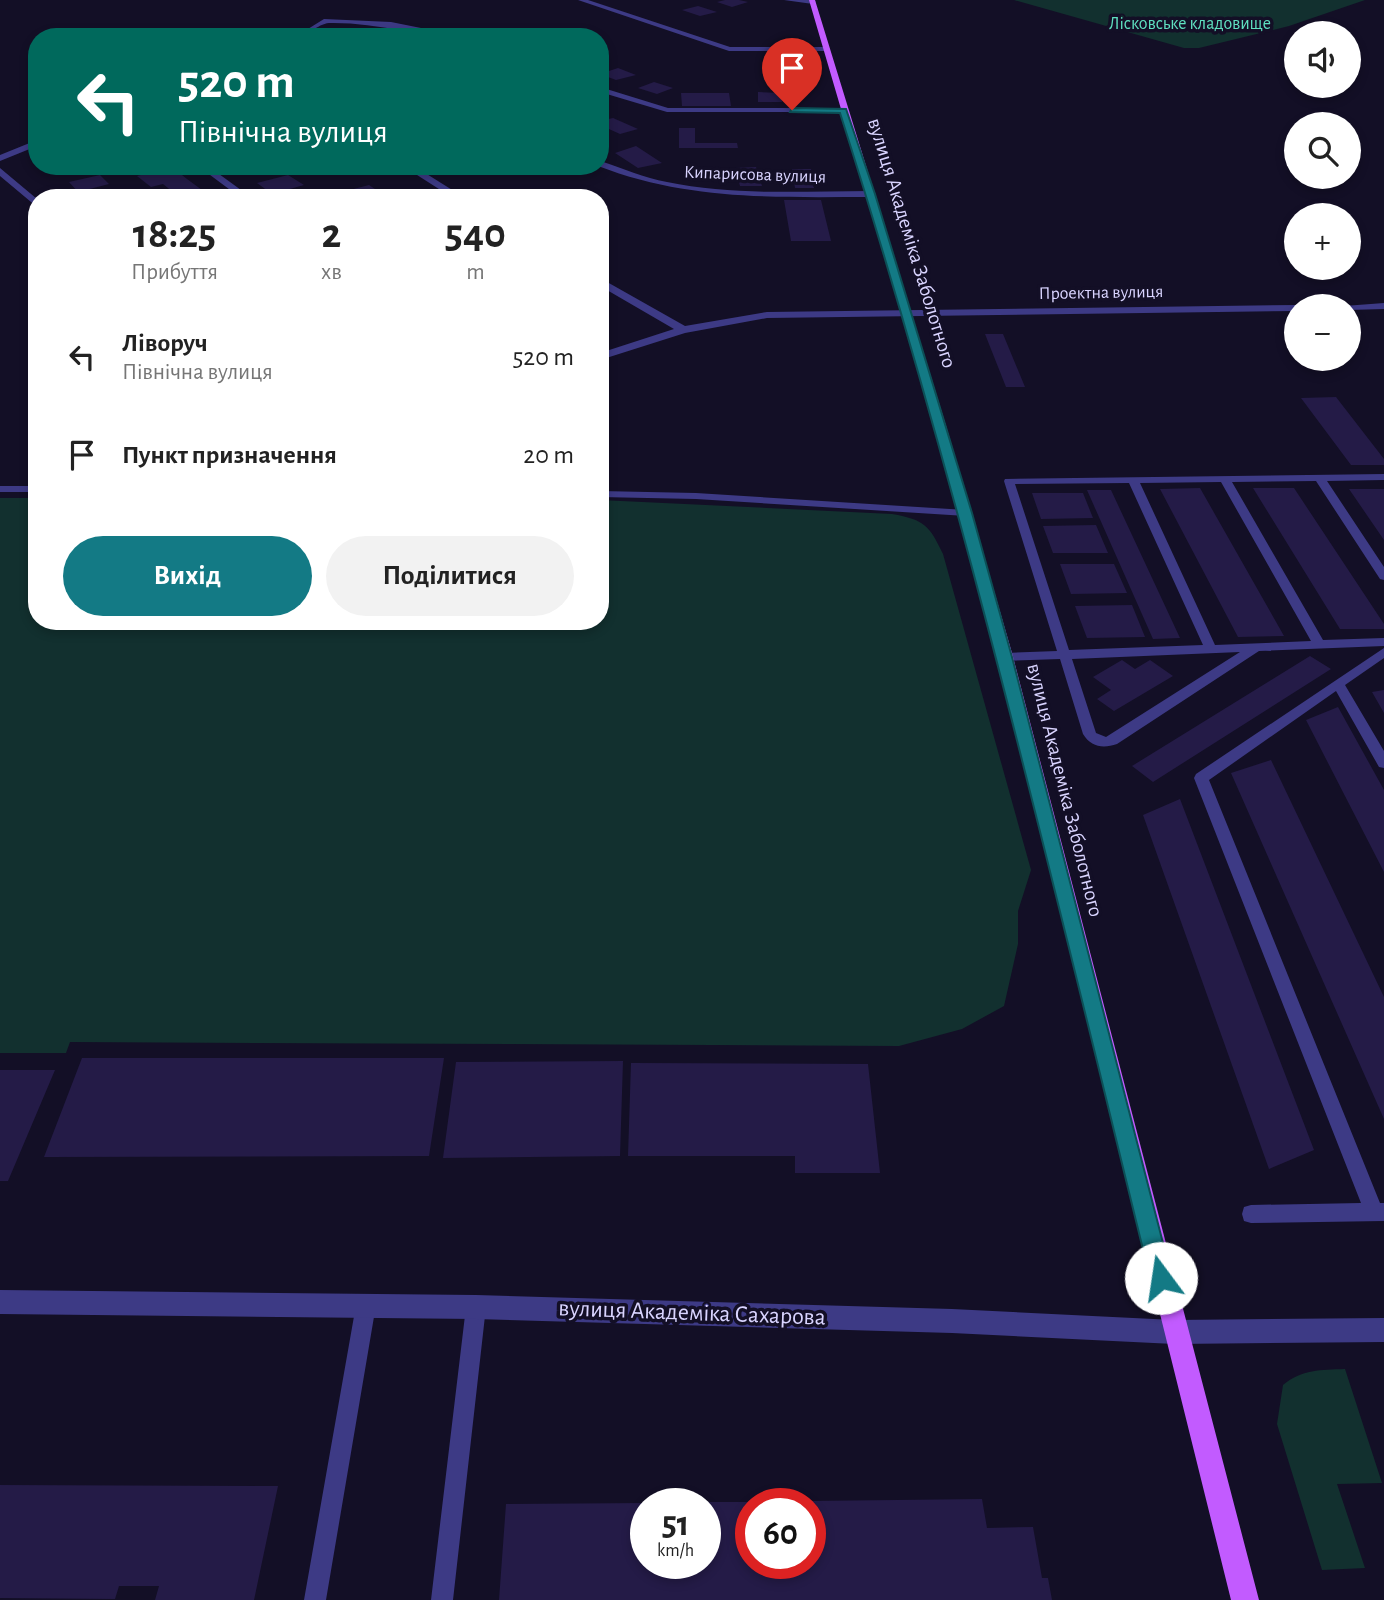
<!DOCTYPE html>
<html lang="uk">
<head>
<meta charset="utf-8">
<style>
	body { margin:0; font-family:"Alegreya Sans",sans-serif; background:#f2f2f2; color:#222; height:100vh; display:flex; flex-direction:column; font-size:26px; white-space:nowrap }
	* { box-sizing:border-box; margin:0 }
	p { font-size:23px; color:#767676 }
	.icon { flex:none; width:38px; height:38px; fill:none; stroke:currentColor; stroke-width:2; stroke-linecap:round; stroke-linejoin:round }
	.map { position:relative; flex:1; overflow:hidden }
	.details { position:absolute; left:28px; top:189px; width:581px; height:441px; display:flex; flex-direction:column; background:#fff; border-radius:28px; box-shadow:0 4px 10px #0003 }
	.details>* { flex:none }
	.banner { position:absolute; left:28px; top:28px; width:581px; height:147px; border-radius:28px; box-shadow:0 4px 10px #0003; background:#00695c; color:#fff; overflow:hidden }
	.controls { position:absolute; left:1284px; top:21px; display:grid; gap:14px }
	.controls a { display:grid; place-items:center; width:77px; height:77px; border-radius:50%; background:#fff; box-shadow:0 4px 10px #0003; font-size:35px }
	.speed { position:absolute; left:630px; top:1488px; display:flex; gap:14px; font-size:35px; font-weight:700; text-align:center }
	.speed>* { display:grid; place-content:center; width:91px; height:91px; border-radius:50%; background:#fff; box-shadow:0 4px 10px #0003; line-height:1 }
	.speed small { font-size:18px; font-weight:400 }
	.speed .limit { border:10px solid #d22; background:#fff; color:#111 }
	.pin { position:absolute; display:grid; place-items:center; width:60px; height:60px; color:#fff; margin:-72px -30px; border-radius:50% 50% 50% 0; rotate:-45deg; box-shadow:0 0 7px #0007 }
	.pin .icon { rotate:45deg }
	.me { position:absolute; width:77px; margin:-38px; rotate:346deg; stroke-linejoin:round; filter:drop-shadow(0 0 5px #0008) }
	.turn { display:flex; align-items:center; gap:24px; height:147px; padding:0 35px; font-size:32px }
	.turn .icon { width:91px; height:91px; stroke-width:2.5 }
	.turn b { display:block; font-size:49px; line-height:60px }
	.eta { display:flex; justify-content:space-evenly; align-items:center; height:119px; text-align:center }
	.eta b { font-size:42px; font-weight:600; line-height:49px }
	.primary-button { display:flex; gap:14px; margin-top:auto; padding:14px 35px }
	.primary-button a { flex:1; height:80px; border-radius:42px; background:#137a85; color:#fff; font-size:28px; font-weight:600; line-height:80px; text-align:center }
	.primary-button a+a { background:#f2f2f2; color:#222 }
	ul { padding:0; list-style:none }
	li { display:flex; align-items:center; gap:21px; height:98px; padding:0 35px }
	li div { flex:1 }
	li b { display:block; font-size:26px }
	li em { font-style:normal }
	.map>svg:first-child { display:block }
</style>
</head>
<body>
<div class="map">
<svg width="1384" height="1600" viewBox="0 0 1384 1600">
	<rect width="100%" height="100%" fill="#130f26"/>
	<path fill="#12302f" d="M1014 0H1365L1289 26 1199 48H1184Z
		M0 498H37V621H600V500L892 514C925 520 929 525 943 554L1031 870 1018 911V944L1004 1006 962 1029 899 1046 70 1042 66 1053H0Z
		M1345 1369 1382 1483 1337 1484 1365 1568 1322 1570 1277 1424 1283 1385C1302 1369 1321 1370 1345 1369Z"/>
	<path fill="#241b47" d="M725 0H739L748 2 732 7 717 2Z
		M698 6 717 12 700 16 682 10Z
		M618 68 636 75 616 80 600 74Z
		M654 82 673 88 657 94 638 88Z
		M758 92 781 93 782 102H758Z
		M681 93H729L731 106H682Z
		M613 118 638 129 620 134 600 125V121Z
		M679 128H695V143H737L738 148H679Z
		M636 146 662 163 638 168 615 153Z
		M172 167 187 179 202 190 163 198 160 195 173 192 163 184 151 187 137 176Z
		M756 167 762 186H740L735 168Z
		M792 169H811L814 188H795Z
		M100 175 109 184 78 192 69 182Z
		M288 175 304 185 272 194 257 183Z
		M369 185 384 195 356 198 346 191Z
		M784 200H821L831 241H791Z
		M985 334H1003L1025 387H1006Z
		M1336 397 1384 459V465H1351L1301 398Z
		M1200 488 1284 636 1238 637 1160 489Z
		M1253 488H1294L1384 624V629H1340Z
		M1349 489H1384V540Z
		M1087 490H1111L1180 638 1153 639Z
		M1032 493H1083L1093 518 1041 519Z
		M1096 525 1108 553H1053L1043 526Z
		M1060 564H1114L1127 593 1071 594Z
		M1132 605 1145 637 1087 638 1075 606Z
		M1310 656 1331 669 1153 782 1132 766Z
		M1122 660 1135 669 1150 660 1173 676 1114 711 1097 699 1111 690 1093 677Z
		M1384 690V713L1372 692Z
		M1338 707 1384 790V872L1306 720Z
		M1271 760 1384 997V1119L1231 773Z
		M1180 799 1314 1150 1269 1169 1143 815Z
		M82 1058H444L429 1156 44 1157Z
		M623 1061 620 1156 443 1158 456 1062Z
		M631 1063 868 1064 880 1173H795V1156H628Z
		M0 1070H55L8 1181H0Z
		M0 1485 278 1486 254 1600H155L159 1586H119L115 1599 0 1598Z
		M982 1499 987 1528 1033 1527 1042 1578H1048L1052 1600H499L506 1504 646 1503V1563H705V1502H751V1563H810V1501Z"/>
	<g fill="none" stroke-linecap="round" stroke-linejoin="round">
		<path fill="#3d3a85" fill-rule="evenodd" d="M1384 474V480L1327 481 1384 567V580L1380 579 1316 481 1232 482 1323 640 1384 638V646L1259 651 1117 744C1103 749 1091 747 1083 734L1060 659 1005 661 999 657 1005 653 1057 651 1004 481 1005 479ZM1221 482 1311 641 1215 645 1140 483ZM1129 483 1203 645 1069 650 1015 484ZM1240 652 1106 737 1096 733 1072 659Z
			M0 486H37V492H0Z
			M600 491 696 493 966 510 971 513 966 516 696 499 600 497Z
			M1384 648V658L1345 685 1384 751V768L1379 767 1336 691 1209 780 1380 1203H1384V1221L1251 1223 1244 1221 1242 1214 1244 1207 1251 1205 1361 1203 1194 778 1196 774Z
			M366 1295 373 1298 376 1305 326 1600H304L356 1305 359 1298Z
			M476 1297 483 1300 486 1307 453 1600H431L466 1307 469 1300Z"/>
		<path fill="#3d3a85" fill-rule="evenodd" d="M578 0H588L730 47H825L829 49 825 51H729Z
			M784 0H813L816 2 813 4Z
			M324 19 391 22 466 37C421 37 376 22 329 23 317 24 308 37 295 37Z
			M600 87 668 108H844L848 110 844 112H667L600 92Z
			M37 140V146L0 161V155Z
			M600 161C623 168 644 178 667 182 734 196 803 191 871 191L876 194 871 197C775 197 689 201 598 166H600Z
			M198 166H208L252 198H241Z
			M403 166H414L465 198H453Z
			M0 168 37 199V207L0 176Z
			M600 278 685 326 767 312 1297 305 1301 306H1297V311L767 318 685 333 600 360V353L674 329 600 286Z
			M1384 303V309L1349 310V306H1344Z"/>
		<path fill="#3d3a85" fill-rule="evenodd" d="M0 1290 476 1295 952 1309 1174 1320 1384 1318V1342L1174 1344 952 1333 476 1319 0 1314Z"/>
		<path fill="#c25bff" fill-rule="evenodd" d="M809 0H815L946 426 1012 653 1259 1600H1231L996 653 934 426Z"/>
	</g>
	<path fill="#137a85" stroke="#0c4f56" stroke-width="2" d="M792 108 846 109 875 194 972 513 1012 657 1172 1278 1168 1285 1161 1289 1153 1285 1150 1278C1054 887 962 496 840 113L790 112Z"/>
	<g text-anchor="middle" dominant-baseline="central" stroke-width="7" stroke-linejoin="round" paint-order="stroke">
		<g font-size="18" fill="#5fe0c0" stroke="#130f26">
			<text x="1190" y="24">Лісковське кладовище</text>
		</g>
		<g font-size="18" fill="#d9d4ff" stroke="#130f26">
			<text transform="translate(755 175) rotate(2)">Кипарисова вулиця</text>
			<text transform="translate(1101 293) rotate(-1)">Проектна вулиця</text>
		</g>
		<g font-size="21" fill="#d9d4ff" stroke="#130f26">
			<text transform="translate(912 243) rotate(73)">вулиця Академіка Заболотного</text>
			<text transform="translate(1065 790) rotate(76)">вулиця Академіка Заболотного</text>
		</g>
		<g font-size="24" fill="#d9d4ff" stroke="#130f26">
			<text transform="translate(692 1313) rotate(2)">вулиця Академіка Сахарова</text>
		</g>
	</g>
</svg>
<div class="controls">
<a><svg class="icon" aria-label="sound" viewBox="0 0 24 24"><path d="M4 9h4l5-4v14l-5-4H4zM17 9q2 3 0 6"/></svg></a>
<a><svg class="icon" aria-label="search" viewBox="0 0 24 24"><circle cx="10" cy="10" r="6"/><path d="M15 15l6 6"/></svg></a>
<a>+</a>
<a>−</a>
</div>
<div class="speed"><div>51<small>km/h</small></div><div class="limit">60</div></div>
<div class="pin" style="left:792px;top:110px;background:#d93025"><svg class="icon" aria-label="arrive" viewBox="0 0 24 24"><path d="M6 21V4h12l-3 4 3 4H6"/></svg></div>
<svg class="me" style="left:1161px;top:1278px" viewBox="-20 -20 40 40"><circle r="19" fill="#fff"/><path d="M0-13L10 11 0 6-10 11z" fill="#137a85"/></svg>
<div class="banner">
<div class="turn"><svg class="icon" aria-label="left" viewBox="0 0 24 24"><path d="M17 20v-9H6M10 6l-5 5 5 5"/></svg><div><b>520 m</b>Північна вулиця</div></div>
</div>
<section class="details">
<div class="eta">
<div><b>18:25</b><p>Прибуття</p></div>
<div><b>2</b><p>хв</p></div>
<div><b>540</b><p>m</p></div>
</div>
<ul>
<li><svg class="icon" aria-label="left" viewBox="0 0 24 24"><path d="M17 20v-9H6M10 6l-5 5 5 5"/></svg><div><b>Ліворуч</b><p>Північна вулиця</p></div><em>520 m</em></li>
<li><svg class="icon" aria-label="arrive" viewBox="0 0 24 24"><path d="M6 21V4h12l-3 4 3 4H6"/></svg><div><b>Пункт призначення</b></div><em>20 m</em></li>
</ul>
<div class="primary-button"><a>Вихід</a><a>Поділитися</a></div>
</section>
</div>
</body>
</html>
